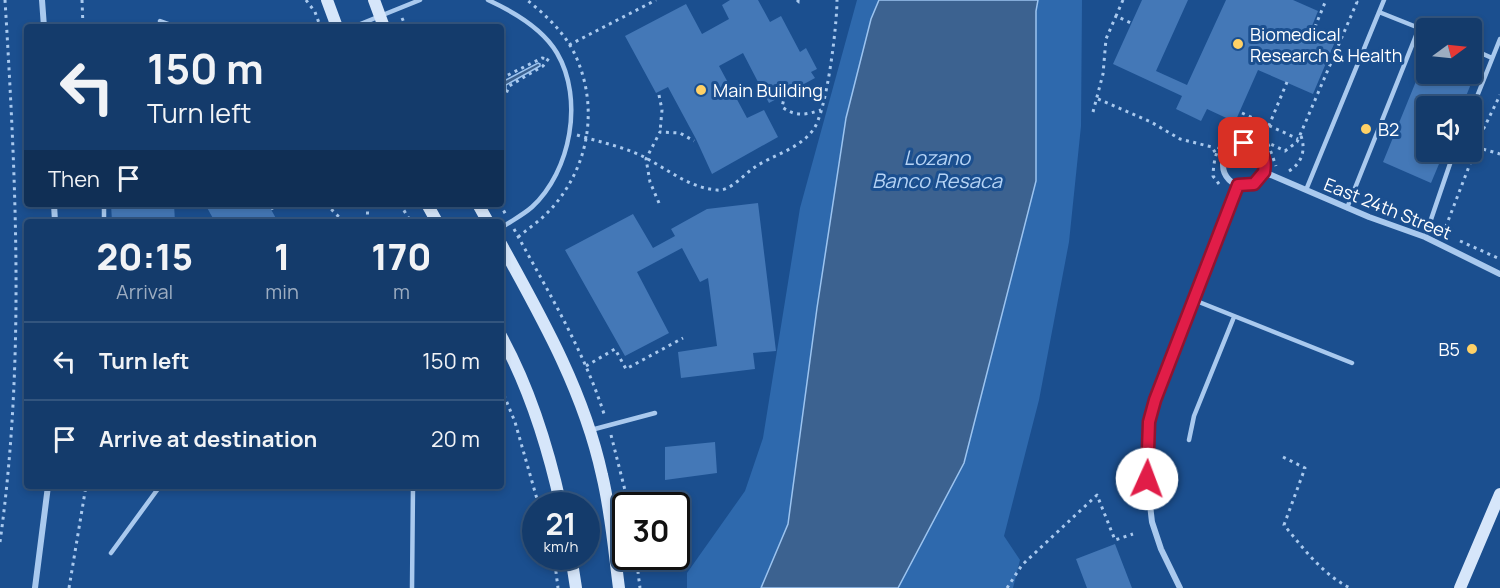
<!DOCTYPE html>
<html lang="en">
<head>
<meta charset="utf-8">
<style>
	body { margin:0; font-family:Manrope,sans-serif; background:#214673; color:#f1f3f6; height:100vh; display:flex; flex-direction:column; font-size:22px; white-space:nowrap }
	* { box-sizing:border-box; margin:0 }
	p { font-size:20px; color:#9dadc1 }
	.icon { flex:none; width:33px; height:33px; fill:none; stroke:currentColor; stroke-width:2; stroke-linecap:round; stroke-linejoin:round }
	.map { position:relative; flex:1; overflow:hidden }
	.sheet { position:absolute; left:24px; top:219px; width:480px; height:270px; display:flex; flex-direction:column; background:#143b6b; border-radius:6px; box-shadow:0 3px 9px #0003,0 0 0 2px #33557e }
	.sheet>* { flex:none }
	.guide { position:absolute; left:24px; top:24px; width:480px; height:183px; border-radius:6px; box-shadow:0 3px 9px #0003,0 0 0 2px #33557e; background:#143b6b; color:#f1f3f6; overflow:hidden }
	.needle { width:39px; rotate:75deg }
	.fabs { position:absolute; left:1416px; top:18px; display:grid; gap:12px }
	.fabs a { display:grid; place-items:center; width:66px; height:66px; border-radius:6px; background:#143b6b; box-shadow:0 3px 9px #0003,0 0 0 2px #33557e; font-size:30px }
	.speed { position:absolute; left:522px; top:492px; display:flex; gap:12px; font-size:30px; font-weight:700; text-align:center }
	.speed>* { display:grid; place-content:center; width:78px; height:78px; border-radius:50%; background:#143b6b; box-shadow:0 3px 9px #0003,0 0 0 2px #33557e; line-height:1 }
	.speed small { font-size:15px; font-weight:400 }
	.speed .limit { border:3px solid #111; border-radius:9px; background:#fff; color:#111 }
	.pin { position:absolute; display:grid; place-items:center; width:51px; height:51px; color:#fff; margin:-26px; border-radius:12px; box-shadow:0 3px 9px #0006 }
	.me { position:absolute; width:66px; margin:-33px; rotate:2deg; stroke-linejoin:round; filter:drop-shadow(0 0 4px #0008) }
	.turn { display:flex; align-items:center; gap:21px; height:126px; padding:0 24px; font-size:27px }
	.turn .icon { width:78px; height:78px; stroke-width:2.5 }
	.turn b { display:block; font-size:42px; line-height:51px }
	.then { display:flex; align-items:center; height:57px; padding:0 24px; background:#0003; gap:12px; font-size:22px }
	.eta { display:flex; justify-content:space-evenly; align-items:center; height:102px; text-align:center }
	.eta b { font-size:36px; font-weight:800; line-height:42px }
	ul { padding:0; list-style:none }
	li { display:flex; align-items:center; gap:18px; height:78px; padding:0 24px; border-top:2px solid #33557e }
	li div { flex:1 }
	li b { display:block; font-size:22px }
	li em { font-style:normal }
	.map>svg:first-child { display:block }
</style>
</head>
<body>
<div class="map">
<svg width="1500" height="588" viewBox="0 0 1500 588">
	<rect width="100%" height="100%" fill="#1b4f8f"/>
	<path fill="#2e69ad" d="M857 0H879L871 19 846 118 817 308 788 524 761 588H687V573L745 491 763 438 800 208Z
		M1038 0H1082L1081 126 1069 242 1039 400 1004 536 1020 560 1013 588H898L964 463Z"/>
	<path fill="#3c6290" stroke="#9cc4f0" stroke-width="1.5" d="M879 0H1038L1036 11V181L964 463 898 588H761L788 524 817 308 846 118 871 19Z
		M538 63 540 64V66L506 85V91L501 95V79L504 81Z"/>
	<path fill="#4478b7" d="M730 0H758L770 22 781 16 800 52 806 48 817 69 811 72 815 78 769 103 743 53 719 66 747 118 764 110 778 137 712 174 696 139 668 87 656 93 625 36 686 4 702 34 729 19 722 5Z
		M1142 0H1188L1156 71 1187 85 1226 0H1293L1318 11 1312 26 1337 37 1313 94 1258 70 1235 122 1207 109 1201 121 1176 109 1182 96 1113 64Z
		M1419 74H1475L1462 106H1426V152H1444L1431 183 1383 162Z
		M758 203 776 351 753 353 755 369 681 378 678 352 717 346 708 278 700 282 682 248 637 272 669 333 625 356 565 250 633 214 653 248 675 236 671 229 707 209Z
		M111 204H174L175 222H112Z
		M205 204H268L278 222H215Z
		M715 442 717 473 665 480V447Z
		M1115 544 1132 588H1087L1076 559Z"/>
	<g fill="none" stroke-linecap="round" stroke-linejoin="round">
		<path stroke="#a9c9ee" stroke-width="3" stroke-dasharray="3 4.5" stroke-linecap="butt" d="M82 0 83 27
			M306 0 315 12 319 23
			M797 0 799 2 803 0
			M1123 0 1116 16 1131 23
			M402 18 406 27
			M1315 27 1326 0
			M569 45 656 0
			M501 76 504 77 542 58 548 59
			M785 94 782 107C796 117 805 115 821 110
			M659 95 662 110 660 132
			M501 97 506 94 509 86 543 66 549 58
			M1098 99 1151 122 1180 139 1212 147 1216 154
			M1093 112 1103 74 1106 39 1116 16
			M1242 113 1298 139
			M577 135C599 142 621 146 642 156 666 168 689 188 717 190 730 192 744 174 755 167 773 155 799 149 813 130 827 112 837 25 837 0
			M1263 140 1287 82
			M1268 144 1276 166
			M1476 147 1500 154
			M1289 171C1302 163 1306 150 1301 136
			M1219 184 1213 176C1215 120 1249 133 1285 151L1297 142 1357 2 1353 0
			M659 203 650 182 646 159 660 132 680 133 694 141
			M326 204 344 222
			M400 204 411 222
			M500 204 506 215
			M271 209 280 204
			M367 222 368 204
			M514 229C547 290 584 350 605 417
			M1443 234 1483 130 1500 95
			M518 237C529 228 541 220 550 210 588 169 599 111 577 59 567 35 547 16 527 0
			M1460 241 1500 259
			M586 366 615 349 626 369 683 338
			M501 388 515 422 539 506
			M611 435 629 506
			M1283 457 1305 468 1284 525C1304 549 1322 574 1350 588
			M0 542C25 362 16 181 5 0
			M554 556 558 588
			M636 556 640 588
			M69 588 86 486
			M1007 588 1022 565 1097 495 1115 540 1133 534"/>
		<path stroke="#a9c9ee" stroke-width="4.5" d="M488 0C512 11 543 29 557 53 584 99 571 171 532 207 523 215 511 221 501 228
			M160 21 177 27
			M353 27 420 0
			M1472 49 1492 58
			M1472 109 1500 39
			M1306 190 1384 0
			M104 204V222
			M1347 208 1419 28 1379 12
			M1425 237 1454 152
			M1194 300 1352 363
			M591 430 655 413
			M1189 440 1194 416 1234 317
			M111 553 160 486
			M412 588 413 486"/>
		<path stroke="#a9c9ee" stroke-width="6" d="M42 0 44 27
			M1223 165a21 21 0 1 1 42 0a21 21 0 1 1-42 0Z
			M1264 172 1369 217 1425 237 1500 274
			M54 204 55 222
			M35 588 48 486
			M1180 588 1161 549 1152 522 1147 479 1149 422 1162 379 1238 185"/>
		<path stroke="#d6e6fa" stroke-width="12" d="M327 0 337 27
			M374 0 384 27
			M427 204 437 222
			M478 204 488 222
			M501 244C542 318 584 392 602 475 611 512 614 550 619 588
			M501 336C530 389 548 447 561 506
			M571 556 576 588
			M1460 588 1500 494"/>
	</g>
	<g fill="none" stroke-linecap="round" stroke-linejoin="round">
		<defs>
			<path id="route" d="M1147 479 1149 422 1155 400 1238 185 1254 184 1264 172C1267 156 1260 146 1244 143"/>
		</defs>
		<use href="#route" stroke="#92132f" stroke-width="15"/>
		<use href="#route" stroke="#e11d48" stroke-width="10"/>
	</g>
	<g fill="#ffd166" stroke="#1b4f8f" stroke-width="2">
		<circle cx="1238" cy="44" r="6"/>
		<circle cx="701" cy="90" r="6"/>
		<circle cx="1366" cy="129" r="6"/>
		<circle cx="1472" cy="349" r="6"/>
	</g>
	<g text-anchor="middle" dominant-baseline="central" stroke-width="6" stroke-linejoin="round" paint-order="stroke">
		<g font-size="18" fill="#fff" stroke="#1b4f8f" text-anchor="start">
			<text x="1250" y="34">Biomedical<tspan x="1250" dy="21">Research &amp; Health</tspan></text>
			<text x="713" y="90">Main Building</text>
			<text x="1378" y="129">B2</text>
			<text x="1460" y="349" text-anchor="end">B5</text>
		</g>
		<g font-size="18" fill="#fff" stroke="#1b4f8f">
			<text transform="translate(1388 208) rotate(22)">East 24th Street</text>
		</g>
		<g font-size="20" font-style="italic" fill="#b5d3f5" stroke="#1b4f8f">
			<text x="937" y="157">Lozano<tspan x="937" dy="23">Banco Resaca</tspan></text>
		</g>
	</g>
</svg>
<div class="fabs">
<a><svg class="needle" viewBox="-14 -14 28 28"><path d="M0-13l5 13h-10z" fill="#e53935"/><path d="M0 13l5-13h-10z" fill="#9dadc1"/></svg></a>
<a><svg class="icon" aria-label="sound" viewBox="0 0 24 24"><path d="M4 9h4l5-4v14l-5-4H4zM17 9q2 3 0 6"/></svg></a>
</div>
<div class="speed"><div>21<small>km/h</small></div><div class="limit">30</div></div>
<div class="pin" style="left:1244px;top:143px;background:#d93025"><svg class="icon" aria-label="arrive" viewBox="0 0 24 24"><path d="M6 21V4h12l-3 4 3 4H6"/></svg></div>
<svg class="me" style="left:1147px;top:479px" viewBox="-20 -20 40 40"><circle r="19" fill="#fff"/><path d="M0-13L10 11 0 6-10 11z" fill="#e11d48"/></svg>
<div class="guide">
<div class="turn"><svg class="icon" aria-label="left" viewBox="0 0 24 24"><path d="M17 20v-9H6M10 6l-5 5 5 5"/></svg><div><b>150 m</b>Turn left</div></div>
<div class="then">Then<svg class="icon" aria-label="arrive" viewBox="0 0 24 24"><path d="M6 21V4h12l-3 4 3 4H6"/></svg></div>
</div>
<section class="sheet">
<div class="eta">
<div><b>20:15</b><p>Arrival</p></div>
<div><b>1</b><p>min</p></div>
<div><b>170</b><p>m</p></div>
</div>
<ul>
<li><svg class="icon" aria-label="left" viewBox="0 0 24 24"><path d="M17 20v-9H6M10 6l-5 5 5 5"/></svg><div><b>Turn left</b></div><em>150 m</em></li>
<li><svg class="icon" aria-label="arrive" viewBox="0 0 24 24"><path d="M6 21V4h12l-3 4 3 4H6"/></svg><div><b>Arrive at destination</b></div><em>20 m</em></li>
</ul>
</section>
</div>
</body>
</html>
